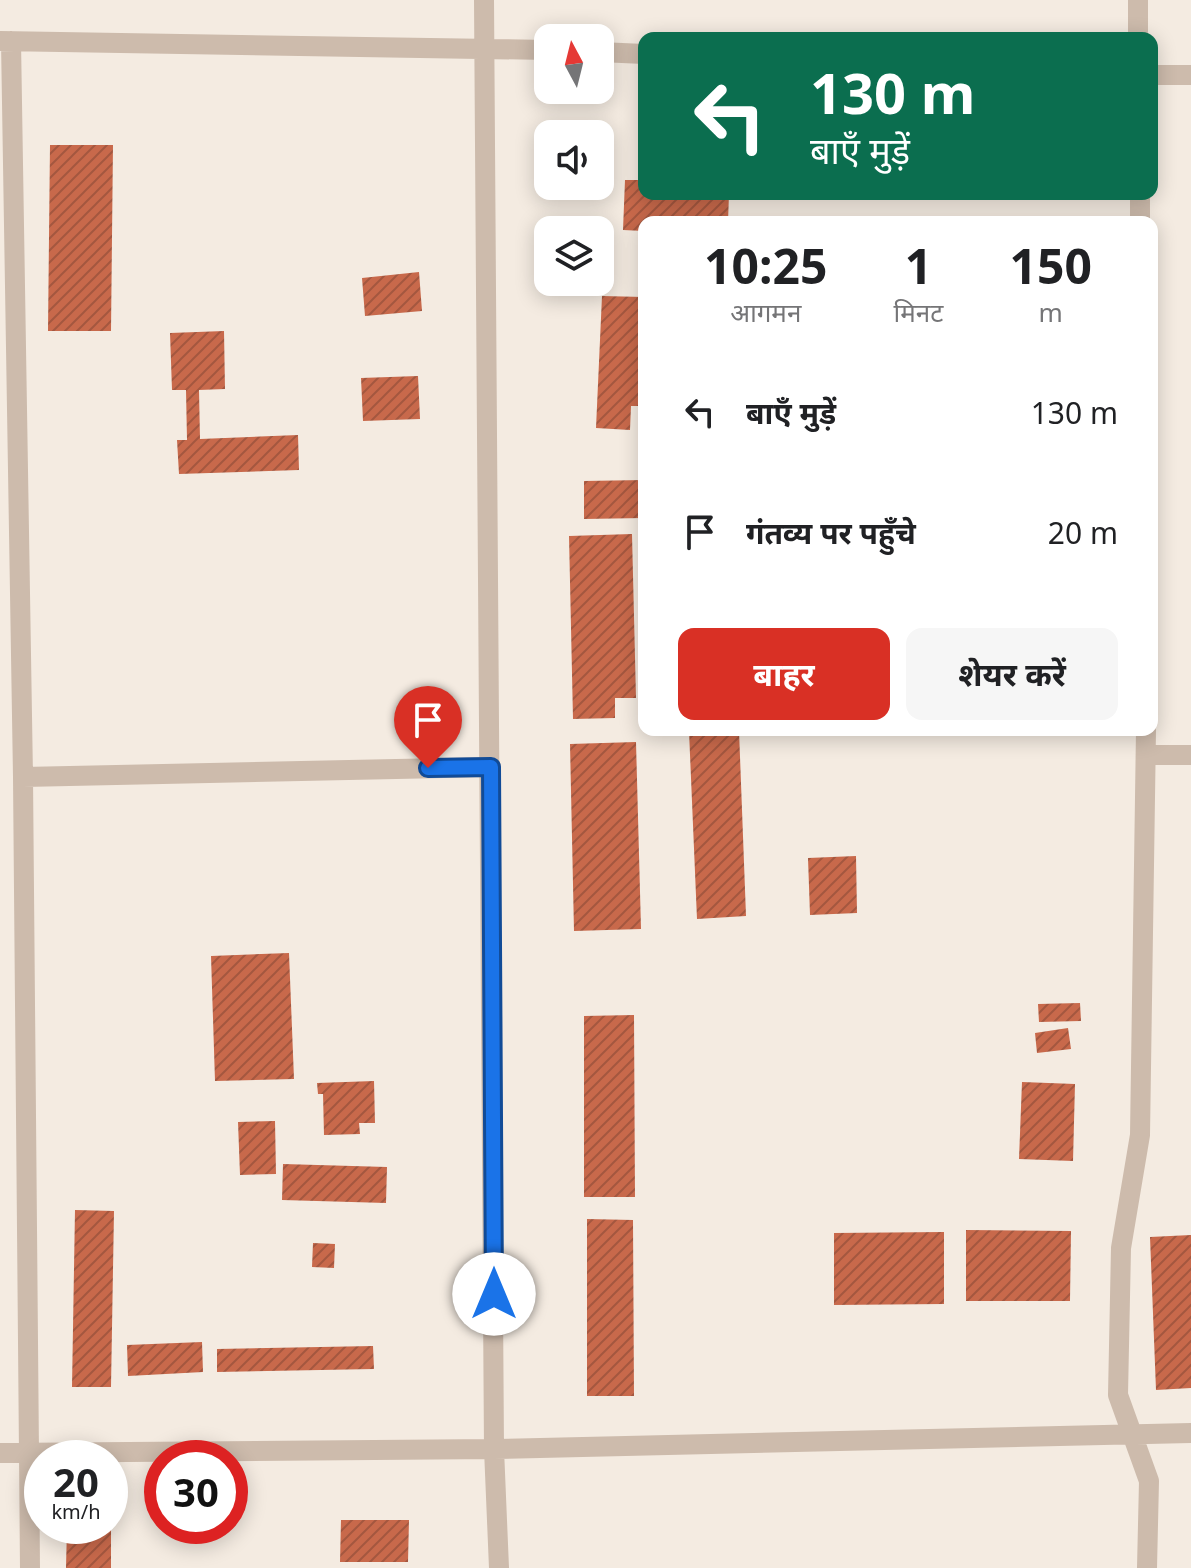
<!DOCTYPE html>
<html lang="hi">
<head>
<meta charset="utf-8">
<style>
	body { margin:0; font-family:"Noto Sans","Noto Sans Devanagari",sans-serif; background:#f6f6f6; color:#202124; height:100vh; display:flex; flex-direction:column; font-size:30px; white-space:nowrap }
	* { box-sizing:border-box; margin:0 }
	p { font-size:26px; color:#757577 }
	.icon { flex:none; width:44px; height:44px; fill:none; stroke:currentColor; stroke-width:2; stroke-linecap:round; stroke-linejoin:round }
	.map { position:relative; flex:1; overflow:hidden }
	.details { position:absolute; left:638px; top:216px; width:520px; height:520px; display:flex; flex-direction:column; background:#fff; border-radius:16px; box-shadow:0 4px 20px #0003 }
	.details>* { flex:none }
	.banner { position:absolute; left:638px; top:32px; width:520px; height:168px; border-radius:16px; box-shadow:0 4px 20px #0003; background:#0b6e4f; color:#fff; overflow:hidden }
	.needle { width:52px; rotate:353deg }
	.fabs { position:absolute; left:534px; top:24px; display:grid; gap:16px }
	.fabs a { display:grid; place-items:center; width:80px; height:80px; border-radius:16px; background:#fff; box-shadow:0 4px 20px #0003; font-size:40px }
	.speed { position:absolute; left:24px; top:1440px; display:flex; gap:16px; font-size:40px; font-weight:700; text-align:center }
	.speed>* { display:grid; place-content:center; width:104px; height:104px; border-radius:50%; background:#fff; box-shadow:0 4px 20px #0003; line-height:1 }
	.speed small { font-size:20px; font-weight:400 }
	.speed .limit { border:12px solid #d22; background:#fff; color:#111 }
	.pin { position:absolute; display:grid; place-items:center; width:68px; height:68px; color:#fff; margin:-82px -34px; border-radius:50% 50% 50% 0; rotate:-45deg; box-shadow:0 0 8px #0007 }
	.pin .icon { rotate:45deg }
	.me { position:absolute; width:88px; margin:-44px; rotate:0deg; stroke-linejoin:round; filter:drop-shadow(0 0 6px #0008) }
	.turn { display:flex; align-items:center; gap:28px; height:168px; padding:0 40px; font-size:36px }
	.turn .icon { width:104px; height:104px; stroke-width:2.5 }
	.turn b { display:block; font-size:56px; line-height:68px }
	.eta { display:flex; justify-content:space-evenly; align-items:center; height:136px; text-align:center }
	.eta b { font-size:48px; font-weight:700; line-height:56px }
	.action { display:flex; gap:16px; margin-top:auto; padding:16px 40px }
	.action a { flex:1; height:92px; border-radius:16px; background:#d93025; color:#fff; font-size:32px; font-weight:700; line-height:92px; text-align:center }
	.action a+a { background:#f6f6f6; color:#202124 }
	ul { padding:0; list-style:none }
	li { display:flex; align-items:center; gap:24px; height:120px; padding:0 40px }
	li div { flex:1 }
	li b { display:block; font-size:30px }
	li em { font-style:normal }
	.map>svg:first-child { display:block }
</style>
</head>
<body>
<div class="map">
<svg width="1191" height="1568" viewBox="0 0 1191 1568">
	<defs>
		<pattern id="building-hatch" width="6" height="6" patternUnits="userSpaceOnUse" patternTransform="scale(2)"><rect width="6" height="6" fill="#c8694b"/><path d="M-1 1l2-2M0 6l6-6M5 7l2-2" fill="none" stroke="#a4573f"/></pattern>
	</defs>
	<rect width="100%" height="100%" fill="#f4ebe1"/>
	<path fill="url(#building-hatch)" d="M50 145H113L111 331H48Z
		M625 180H644V194H729L728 222H644V231L623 230Z
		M419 272 422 311 365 316 362 278Z
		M602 296 644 297V406H631L630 430 596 428Z
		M224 331 225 389 199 390 200 439 298 435 299 470 179 474 177 440H187L186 390H172L170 333Z
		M418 376 420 419 363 421 361 378Z
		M644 480V518L584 519V481Z
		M632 534 636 698H615V718L573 719 569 536Z
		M739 730 746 916 697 919 689 731Z
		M636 742 641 929 574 931 570 744Z
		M856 856 857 913 810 915 808 858Z
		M289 953 294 1079 215 1081 211 956Z
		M1080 1003 1081 1021 1039 1022 1038 1004Z
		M634 1015 635 1197H584V1016Z
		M1068 1028 1071 1049 1037 1053 1035 1033Z
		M374 1081 375 1123H359L360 1134 324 1135 323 1094H318L317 1083Z
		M1022 1082 1075 1084 1073 1161 1019 1159Z
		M275 1121 276 1174 240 1175 238 1122Z
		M283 1164 387 1167 386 1203 282 1200Z
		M75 1210 114 1211 111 1387H72Z
		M587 1219 633 1220 634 1396H587Z
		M966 1230 1071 1231 1070 1301H966Z
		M944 1232V1304L834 1305V1233Z
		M1191 1235V1388L1156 1390 1150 1237Z
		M313 1243 335 1244 334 1268 312 1267Z
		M202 1342 203 1372 128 1376 127 1345Z
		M373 1346 374 1369 217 1372V1349Z
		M341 1520H409L408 1562H340Z
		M67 1526H111V1568H66Z"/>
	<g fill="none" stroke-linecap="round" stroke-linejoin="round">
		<path stroke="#cdbbac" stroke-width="20" d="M484 0 494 1449 499 1568
			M1138 0V38
			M0 41 548 50
			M11 41 23 777 30 1568
			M600 52 644 54
			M1152 75H1191
			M1140 194V222
			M1146 730 1140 1135 1121 1248 1118 1395 1149 1481 1147 1568
			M1146 755H1191
			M23 777 491 767
			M0 1453 494 1449 1191 1433"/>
	</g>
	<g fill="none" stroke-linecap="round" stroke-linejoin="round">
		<defs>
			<path id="route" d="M428 768 491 767 494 1294"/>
		</defs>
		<use href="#route" stroke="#114b97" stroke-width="20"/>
		<use href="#route" stroke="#1a73e8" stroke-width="14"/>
	</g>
</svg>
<div class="fabs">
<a><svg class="needle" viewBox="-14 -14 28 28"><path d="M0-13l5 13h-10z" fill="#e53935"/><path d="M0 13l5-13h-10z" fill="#757577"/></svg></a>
<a><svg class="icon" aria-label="sound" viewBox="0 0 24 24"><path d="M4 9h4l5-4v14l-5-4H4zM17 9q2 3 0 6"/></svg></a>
<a><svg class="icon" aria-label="layers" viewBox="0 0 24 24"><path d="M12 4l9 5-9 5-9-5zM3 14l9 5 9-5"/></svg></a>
</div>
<div class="speed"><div>20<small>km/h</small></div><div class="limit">30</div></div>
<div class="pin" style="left:428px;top:768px;background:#d93025"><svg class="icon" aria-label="arrive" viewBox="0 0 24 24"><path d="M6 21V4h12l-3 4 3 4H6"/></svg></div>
<svg class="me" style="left:494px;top:1294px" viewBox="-20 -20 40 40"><circle r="19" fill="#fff"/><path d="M0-13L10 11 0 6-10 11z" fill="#1a73e8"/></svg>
<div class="banner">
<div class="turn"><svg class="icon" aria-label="left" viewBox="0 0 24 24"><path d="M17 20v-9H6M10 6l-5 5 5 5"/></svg><div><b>130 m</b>बाएँ मुड़ें</div></div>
</div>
<section class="details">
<div class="eta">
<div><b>10:25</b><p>आगमन</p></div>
<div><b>1</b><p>मिनट</p></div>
<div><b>150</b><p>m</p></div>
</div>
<ul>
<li><svg class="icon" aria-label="left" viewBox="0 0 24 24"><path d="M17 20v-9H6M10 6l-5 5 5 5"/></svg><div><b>बाएँ मुड़ें</b></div><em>130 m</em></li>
<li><svg class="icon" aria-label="arrive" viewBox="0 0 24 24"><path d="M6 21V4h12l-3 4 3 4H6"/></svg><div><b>गंतव्य पर पहुँचे</b></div><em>20 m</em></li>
</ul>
<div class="action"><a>बाहर</a><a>शेयर करें</a></div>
</section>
</div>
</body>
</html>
